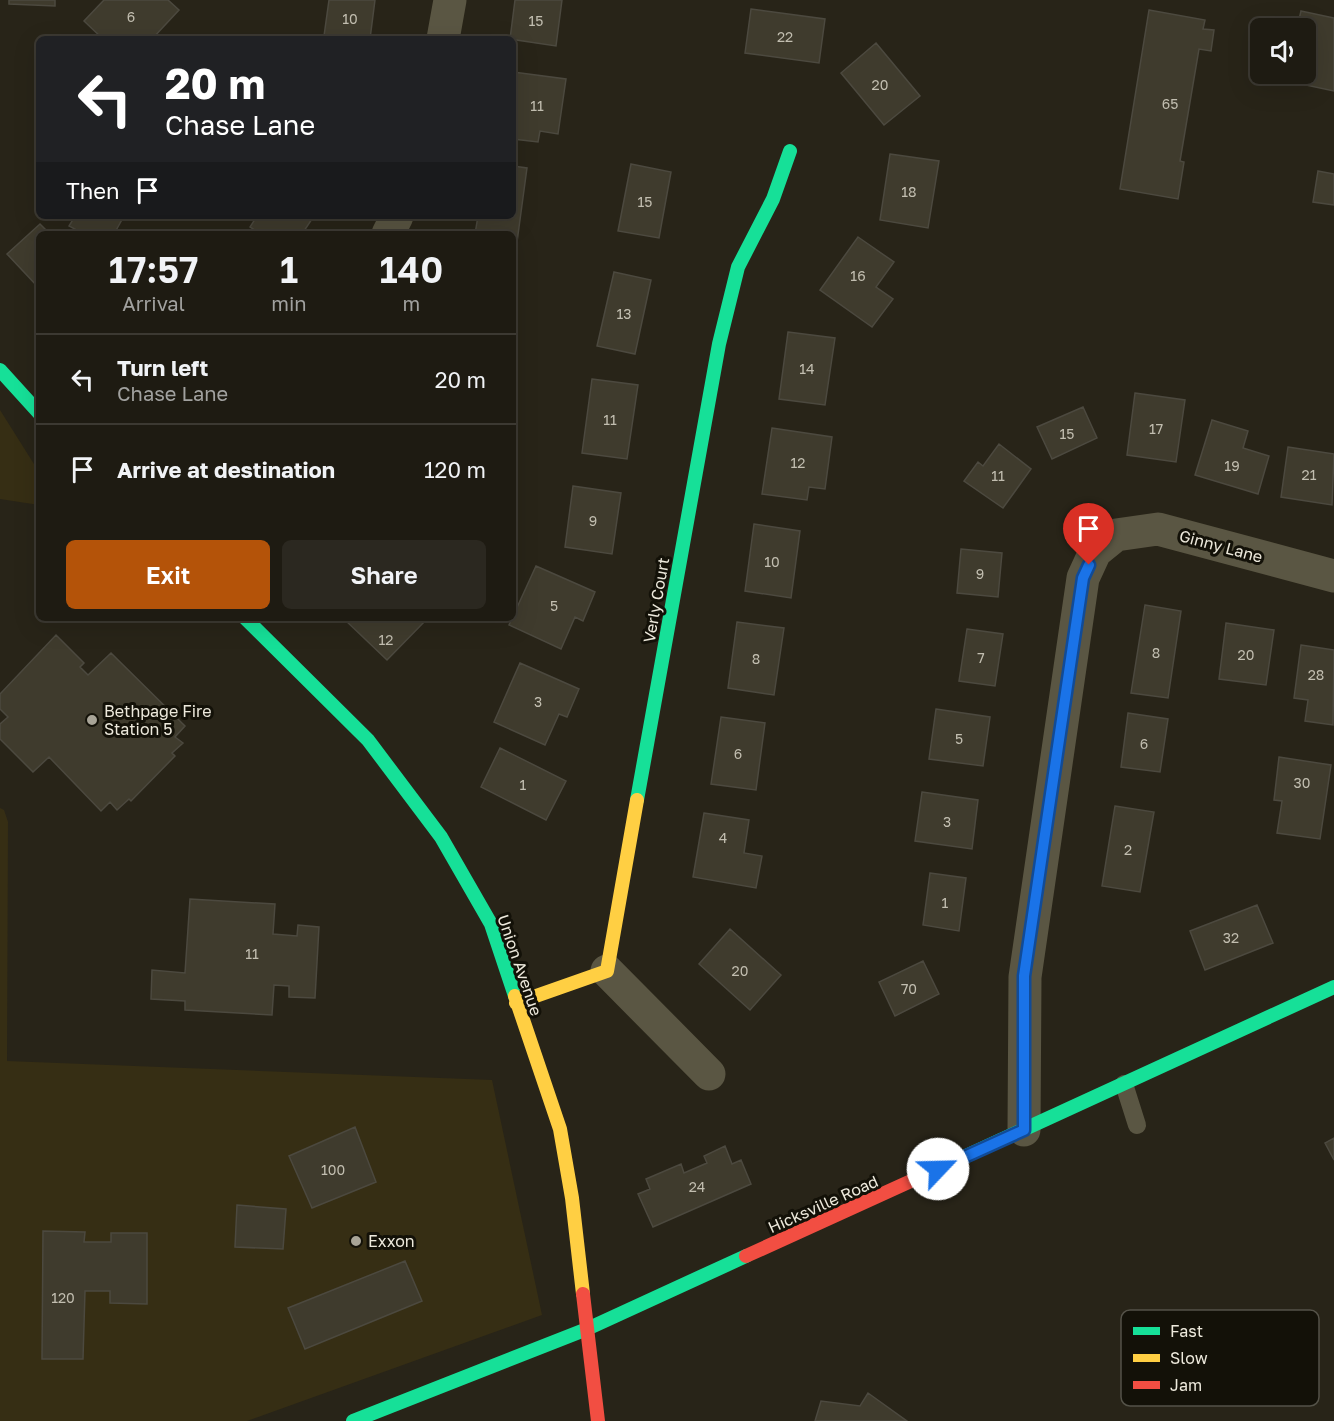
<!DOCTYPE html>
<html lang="en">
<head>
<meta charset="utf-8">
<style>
	body { margin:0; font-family:"Golos Text",sans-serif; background:#2b2820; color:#f1f3f6; height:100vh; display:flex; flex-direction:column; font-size:22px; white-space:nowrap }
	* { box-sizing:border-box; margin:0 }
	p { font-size:20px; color:#a1a19f }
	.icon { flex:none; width:33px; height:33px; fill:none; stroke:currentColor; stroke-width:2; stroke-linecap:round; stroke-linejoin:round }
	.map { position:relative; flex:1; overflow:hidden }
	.panel { position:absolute; left:36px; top:231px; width:480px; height:390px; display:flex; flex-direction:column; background:#1e1b12; border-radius:9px; box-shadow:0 6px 24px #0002,0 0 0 2px #3c3932 }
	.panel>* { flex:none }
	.hud { position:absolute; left:36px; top:36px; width:480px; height:183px; border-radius:9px; box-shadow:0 6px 24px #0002,0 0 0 2px #3c3932; background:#202124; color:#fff; overflow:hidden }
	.tools { position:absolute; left:1250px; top:18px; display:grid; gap:12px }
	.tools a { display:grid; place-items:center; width:66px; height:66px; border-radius:9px; background:#1e1b12; box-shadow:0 6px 24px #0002,0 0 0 2px #3c3932; font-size:30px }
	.pin { position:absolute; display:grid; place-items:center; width:51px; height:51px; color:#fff; margin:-62px -26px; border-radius:50% 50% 50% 0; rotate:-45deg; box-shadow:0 0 6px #0007 }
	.pin .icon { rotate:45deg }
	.me { position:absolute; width:66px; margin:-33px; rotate:66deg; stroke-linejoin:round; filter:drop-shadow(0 0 4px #0008) }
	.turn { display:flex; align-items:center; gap:21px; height:126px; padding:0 30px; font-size:27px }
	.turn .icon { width:78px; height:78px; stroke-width:2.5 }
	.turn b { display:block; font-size:42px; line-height:51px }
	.then { display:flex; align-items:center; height:57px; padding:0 30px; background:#0003; gap:12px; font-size:22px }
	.eta { display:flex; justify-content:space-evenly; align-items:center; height:102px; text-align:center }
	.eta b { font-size:36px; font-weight:600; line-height:42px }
	.action { display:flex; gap:12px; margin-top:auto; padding:12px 30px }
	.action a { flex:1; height:69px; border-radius:9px; background:#b45309; color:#fff; font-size:24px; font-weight:600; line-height:69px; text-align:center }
	.action a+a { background:#2b2820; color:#f1f3f6 }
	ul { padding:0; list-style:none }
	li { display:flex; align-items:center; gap:18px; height:90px; padding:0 30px; border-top:2px solid #3c3932 }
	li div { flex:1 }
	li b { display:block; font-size:22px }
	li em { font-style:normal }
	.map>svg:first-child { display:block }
</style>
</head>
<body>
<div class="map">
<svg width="1334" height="1421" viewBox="0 0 1334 1421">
	<rect width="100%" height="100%" fill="#282418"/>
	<path fill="#362e14" d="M0 410 39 472V505L0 499Z
		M0 808 4 810 8 822 7 1061 492 1080 542 1315 247 1421H0Z"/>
	<path fill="#3f3b2d" stroke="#4c493f" stroke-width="1.5" d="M9 0H55V6L9 4Z
		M104 0H168L179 10 152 39H130L126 35 123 39H103L84 21Z
		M329 0H375L370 39 324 36Z
		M515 0H562L556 46 510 39Z
		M751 9 825 19 819 63 745 53Z
		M1149 10 1205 20 1203 29 1214 30 1211 51 1199 49 1180 161 1184 162 1178 199 1120 189Z
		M1301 11 1334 18V91L1301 84 1309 49 1305 48V28H1297Z
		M876 43 920 96 884 125 841 73Z
		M513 72 566 79 558 134 540 131 538 142 513 139Z
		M890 154 939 161 928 228 880 220Z
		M631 164 671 172 659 238 618 231Z
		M513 166 527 168 517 242H513V234H475L478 216H513Z
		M1318 171 1334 174V205L1313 202Z
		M75 216H124L114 234H84L69 226Z
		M257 216H314L302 234H261L250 227Z
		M40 224 50 234H39V288L7 254Z
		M858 237 894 262 876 287 893 299 872 327 820 290Z
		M614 272 651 280 635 354 597 346Z
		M788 332 835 338 825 405 779 399Z
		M592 379 638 385 627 459 582 453Z
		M1135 393 1185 400 1176 462 1127 455Z
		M1083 407 1097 438 1052 459 1037 427Z
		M1212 420 1248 431 1243 448 1269 456 1258 494 1195 475Z
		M772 428 832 437 825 489 809 487 807 500 762 494Z
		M999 444 1031 469 1003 508 964 481 978 462 983 466Z
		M1288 447 1334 454 1332 505 1281 497Z
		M573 486 621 493 612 554 565 547Z
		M754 524 800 531 791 598 745 591Z
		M961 549 1002 553 998 597 957 593Z
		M536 566 595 592 583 621 575 617 561 649 509 625Z
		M1145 605 1181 611 1168 698 1131 693Z
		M343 618H428L387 660Z
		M737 622 784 628 774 695 728 688Z
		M1226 623 1274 630 1266 685 1219 679Z
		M967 629 1003 634 995 686 959 681Z
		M56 635 84 663 80 667 88 675 111 653 185 726 175 737 183 743 172 753 175 756 131 801 129 799 117 810 110 802 101 811 49 757 33 772 0 739V724L8 717 0 709V694Z
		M1301 645 1334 650 1333 725 1305 721 1308 700 1294 698Z
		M520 663 579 689 567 717 559 714 545 745 494 722Z
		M936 709 990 717 983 766 929 759Z
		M1128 713 1168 719 1160 772 1121 767Z
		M721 717 765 723 756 790 711 784Z
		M500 748 566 781 546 820 481 787Z
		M1279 757 1331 765 1320 839 1277 833 1282 801 1274 800Z
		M922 792 978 800 972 849 915 841Z
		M1115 806 1154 812 1140 892 1102 886Z
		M704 813 749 820 744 853 762 856 756 888 693 877Z
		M930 873 966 878 959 931 923 925Z
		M190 899 275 904 273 934 297 936 298 925 319 927 315 998 289 997V986L274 985 272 1015 185 1010V1001L151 999 152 970 185 973Z
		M1257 905 1273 943 1205 970 1190 931Z
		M730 929 781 975 750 1010 699 964Z
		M923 961 939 994 895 1016 879 982Z
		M355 1127 376 1182 312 1208 289 1156Z
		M1334 1138V1160L1325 1143Z
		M725 1146 732 1164 741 1160 751 1184 653 1227 638 1194 650 1189 646 1179 681 1164 684 1173 707 1163 704 1156Z
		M237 1205 286 1209 283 1249 235 1247Z
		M43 1231 85 1232 84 1242H111V1233H147V1304L110 1303V1291H85L83 1359H42Z
		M405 1261 422 1301 305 1349 288 1308Z
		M868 1393 907 1421H815L821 1401 860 1406Z"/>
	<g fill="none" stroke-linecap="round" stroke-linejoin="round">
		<path stroke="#5a5643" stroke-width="18" d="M1124 1084 1137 1125"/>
		<path stroke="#5a5643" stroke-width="33" d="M443 39 450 0
			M388 234 397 216
			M607 971 709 1074
			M1024 1130 1025 977 1083 578 1095 552 1116 535 1158 529 1334 576"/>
		<path stroke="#16e098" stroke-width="14" d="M0 370 39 413
			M245 618 368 740 441 837 491 924 515 996
			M637 800 719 344 738 267 773 199 790 151
			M944 1166 1334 987
			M353 1421 587 1329 746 1256"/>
		<path stroke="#ffcf43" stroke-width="14" d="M515 996 560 1129 572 1198 583 1294
			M516 1003 607 971 637 800"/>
		<path stroke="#f24e42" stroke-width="14" d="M746 1256 944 1166
			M583 1294 598 1421"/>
	</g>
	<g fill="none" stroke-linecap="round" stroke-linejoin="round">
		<defs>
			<path id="route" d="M938 1169 1024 1130V976L1083 578 1089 565"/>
		</defs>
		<use href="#route" stroke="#114b97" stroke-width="15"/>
		<use href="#route" stroke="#1a73e8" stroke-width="10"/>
	</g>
	<g fill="#a8a497" stroke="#131108" stroke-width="2">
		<circle cx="92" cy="720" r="6"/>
		<circle cx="356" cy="1241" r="6"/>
	</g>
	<g text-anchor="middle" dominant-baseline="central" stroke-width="6" stroke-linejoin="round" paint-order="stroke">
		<g font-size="14" fill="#c2beb0">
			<text x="131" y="16">6</text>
			<text x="350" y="18">10</text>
			<text x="536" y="20">15</text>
			<text x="785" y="36">22</text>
			<text x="880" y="84">20</text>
			<text x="1170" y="103">65</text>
			<text x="537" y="105">11</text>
			<text x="909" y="191">18</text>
			<text x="645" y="201">15</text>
			<text x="858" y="275">16</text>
			<text x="624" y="313">13</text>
			<text x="807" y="368">14</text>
			<text x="610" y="419">11</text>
			<text x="1156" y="428">17</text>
			<text x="1067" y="433">15</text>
			<text x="798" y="462">12</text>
			<text x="1232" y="465">19</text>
			<text x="1309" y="474">21</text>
			<text x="998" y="475">11</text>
			<text x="593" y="520">9</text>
			<text x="772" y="561">10</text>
			<text x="980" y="573">9</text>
			<text x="554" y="605">5</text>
			<text x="386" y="639">12</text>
			<text x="1156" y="652">8</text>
			<text x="1246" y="654">20</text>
			<text x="981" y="657">7</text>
			<text x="756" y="658">8</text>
			<text x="1316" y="674">28</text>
			<text x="538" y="701">3</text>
			<text x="959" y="738">5</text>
			<text x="1144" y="743">6</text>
			<text x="738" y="753">6</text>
			<text x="1302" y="782">30</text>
			<text x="523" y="784">1</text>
			<text x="947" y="821">3</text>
			<text x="723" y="837">4</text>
			<text x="1128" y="849">2</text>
			<text x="945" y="902">1</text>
			<text x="1231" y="937">32</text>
			<text x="252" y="953">11</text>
			<text x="740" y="970">20</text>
			<text x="909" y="988">70</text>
			<text x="333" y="1169">100</text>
			<text x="697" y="1186">24</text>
			<text x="63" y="1297">120</text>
		</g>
		<g font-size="16" fill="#ede9dc" stroke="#131108">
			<text transform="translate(1221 546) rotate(15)">Ginny Lane</text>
			<text transform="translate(656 600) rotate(-80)">Verly Court</text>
			<text transform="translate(520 965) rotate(71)">Union Avenue</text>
			<text transform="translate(823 1204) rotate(-24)">Hicksville Road</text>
		</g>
		<g font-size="16" fill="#ede9dc" stroke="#131108" text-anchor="start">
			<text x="104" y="711">Bethpage Fire<tspan x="104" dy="18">Station 5</tspan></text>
			<text x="368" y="1241">Exxon</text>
		</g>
	</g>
	<rect x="1121" y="1310" width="198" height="96" rx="9" fill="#131108" stroke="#545248" stroke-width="1.5"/>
	<rect x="1133" y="1327" width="27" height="8" fill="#16e098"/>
	<rect x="1133" y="1354" width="27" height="8" fill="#ffcf43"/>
	<rect x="1133" y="1381" width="27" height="8" fill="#f24e42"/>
	<g font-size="16" fill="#ede9dc">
		<text x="1170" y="1337">Fast</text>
		<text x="1170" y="1364">Slow</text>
		<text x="1170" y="1391">Jam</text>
	</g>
</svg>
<div class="tools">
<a><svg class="icon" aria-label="sound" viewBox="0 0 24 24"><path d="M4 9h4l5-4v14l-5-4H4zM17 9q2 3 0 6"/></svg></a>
</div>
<div class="pin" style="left:1089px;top:565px;background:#d93025"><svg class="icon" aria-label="arrive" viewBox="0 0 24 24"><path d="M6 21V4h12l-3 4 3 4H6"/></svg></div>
<svg class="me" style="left:938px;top:1169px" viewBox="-20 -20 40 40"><circle r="19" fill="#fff"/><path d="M0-13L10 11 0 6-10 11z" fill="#1a73e8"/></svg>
<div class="hud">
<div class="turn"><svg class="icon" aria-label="left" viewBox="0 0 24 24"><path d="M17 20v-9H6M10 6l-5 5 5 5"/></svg><div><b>20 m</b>Chase Lane</div></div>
<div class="then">Then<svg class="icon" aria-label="arrive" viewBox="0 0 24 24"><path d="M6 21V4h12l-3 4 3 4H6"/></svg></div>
</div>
<section class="panel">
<div class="eta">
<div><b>17:57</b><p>Arrival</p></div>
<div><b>1</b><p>min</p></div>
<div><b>140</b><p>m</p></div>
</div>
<ul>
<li><svg class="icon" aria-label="left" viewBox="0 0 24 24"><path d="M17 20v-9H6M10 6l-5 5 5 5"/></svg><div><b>Turn left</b><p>Chase Lane</p></div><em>20 m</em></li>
<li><svg class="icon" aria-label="arrive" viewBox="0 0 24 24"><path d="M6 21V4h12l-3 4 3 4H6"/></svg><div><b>Arrive at destination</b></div><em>120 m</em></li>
</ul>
<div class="action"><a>Exit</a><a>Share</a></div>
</section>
</div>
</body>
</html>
